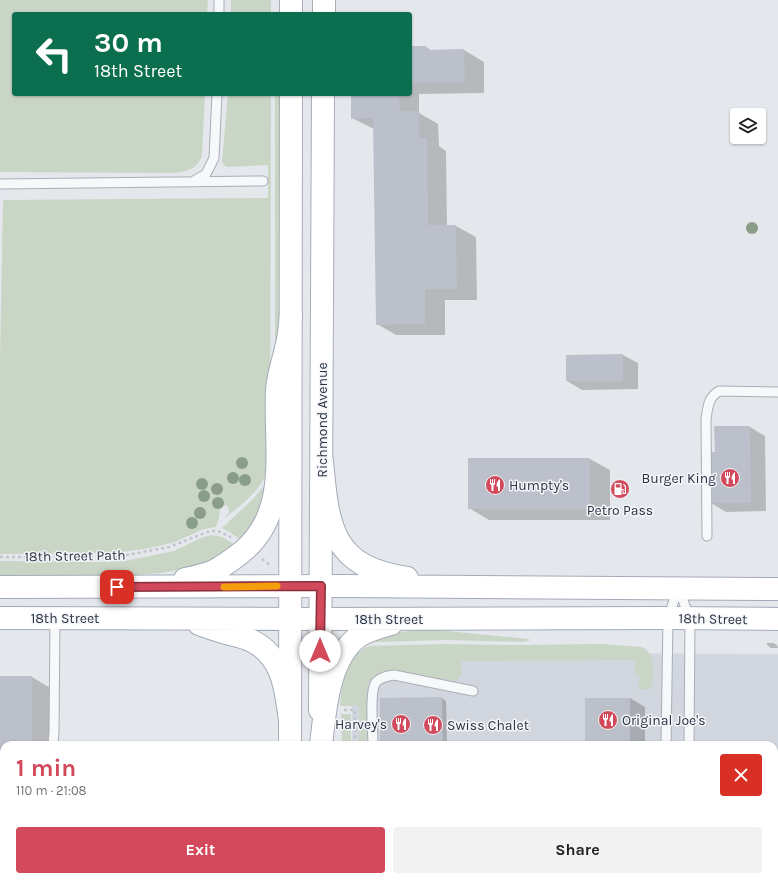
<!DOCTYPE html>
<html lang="en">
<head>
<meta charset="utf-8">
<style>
	body { margin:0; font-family:Karla,sans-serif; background:#f2f2f2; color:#202124; height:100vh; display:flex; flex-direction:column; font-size:15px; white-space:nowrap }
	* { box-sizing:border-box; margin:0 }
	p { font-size:13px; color:#757577 }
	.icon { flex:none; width:22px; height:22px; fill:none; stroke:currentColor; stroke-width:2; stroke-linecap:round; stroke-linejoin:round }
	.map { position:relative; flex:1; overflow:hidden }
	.drawer { position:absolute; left:0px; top:741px; width:778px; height:140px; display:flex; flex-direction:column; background:#fff; border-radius:12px 12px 0 0; box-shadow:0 1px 3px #0004 }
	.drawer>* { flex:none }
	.banner { position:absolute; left:12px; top:12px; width:400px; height:84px; border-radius:4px; box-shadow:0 1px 3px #0004; background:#0b6e4f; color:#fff; overflow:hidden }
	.controls { position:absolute; left:730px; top:108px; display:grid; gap:8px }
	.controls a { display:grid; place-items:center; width:36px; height:36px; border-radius:4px; background:#fff; box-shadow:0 1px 3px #0004; font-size:20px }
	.pin { position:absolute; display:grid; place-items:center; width:34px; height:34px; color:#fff; margin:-17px; border-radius:8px; box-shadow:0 2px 6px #0006 }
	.me { position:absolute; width:44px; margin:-22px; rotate:0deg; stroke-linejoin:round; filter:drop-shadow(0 0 3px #0008) }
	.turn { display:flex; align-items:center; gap:14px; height:84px; padding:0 16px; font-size:18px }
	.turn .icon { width:52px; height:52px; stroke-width:2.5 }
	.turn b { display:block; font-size:28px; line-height:34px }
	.round { display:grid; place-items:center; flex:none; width:42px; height:42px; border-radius:4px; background:#f2f2f2 }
	.head { display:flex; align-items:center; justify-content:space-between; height:68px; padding:0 16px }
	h1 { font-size:24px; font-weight:700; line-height:30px; color:#d1495b }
	.action { display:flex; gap:8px; margin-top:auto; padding:8px 16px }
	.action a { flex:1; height:46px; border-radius:4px; background:#d1495b; color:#fff; font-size:16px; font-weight:700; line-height:46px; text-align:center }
	.action a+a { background:#f2f2f2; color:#202124 }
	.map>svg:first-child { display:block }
</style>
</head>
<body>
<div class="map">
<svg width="778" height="881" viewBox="0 0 778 881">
	<rect width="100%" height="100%" fill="#e4e7ec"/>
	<path fill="#d2d6de" d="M375 652 778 654V881H352V877H774V745H352V675Z"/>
	<path fill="#c9d6c5" d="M0 0H208L207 14H14V94H205L202 155C198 169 187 172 173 173L0 172Z
		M231 0H271V14H231Z
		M228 94H271L270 442C269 452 269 464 266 473 260 492 239 506 224 519L229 512V508L226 505 220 507 219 518 216 527 204 529 172 543 144 549 116 553 0 554V360L3 200 268 198V165L228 167 225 166 222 162Z
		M275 94H281L280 334 275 361Z
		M265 485 269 495 242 541 231 533 222 528 252 500Z
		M212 535 222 537 237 546 212 561 188 568 161 573 116 576H0V561L95 562 125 561 174 551 203 537Z
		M416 630H436L529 639V641L522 642 448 640 378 642 371 640 394 633Z
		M443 644 516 645 603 644 641 647C657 652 652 676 652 689H639V676L635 674V660L462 661C461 669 464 678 455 681L388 670C376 673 368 679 367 691V744H359V706H340C341 684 347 653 370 646Z
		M341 714H351V745H342Z"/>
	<path fill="#0003" d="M410 47H426L432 51 464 50 484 62V93L419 94V113L438 124 439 146 446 151 447 226H456L476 237 477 300H445V335H396L377 324 374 129 352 118V94H410Z
		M623 355 638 363V389L582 390 567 381Z
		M750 427 765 436 766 511 726 512 711 503 716 453Z
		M590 459 610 470V520H489L469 508Z
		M767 643H773L777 645 778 648H771L767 645Z
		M0 677H32L52 689V745H4V803H0Z
		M442 698 446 701 447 745H381Z
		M630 698 645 707V745H592L586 742Z
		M0 842 4 844V877H9V881H0Z
		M140 877H189V881H147Z"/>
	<path fill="#bbc0ca" d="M410 46H426V50L464 49 465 83H410Z
		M351 94H399L400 111H419V138H427L428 225H456L457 289H425V324L376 325 373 118 351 119Z
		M623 354V381H566V355Z
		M714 426H750L751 503H710V452H715Z
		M468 458H590V509H468Z
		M0 676H32V745H4V789L0 793Z
		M442 697 443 745H380V698Z
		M585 698H630V742H585Z"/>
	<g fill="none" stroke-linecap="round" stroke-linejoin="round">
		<defs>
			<path id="service" d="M219 14V0
				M194 181 206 174 214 158 217 94
				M0 184 263 181
				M707 536 706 419C708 406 708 398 719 391L778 392
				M679 589 690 619 689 745
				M53 745 54 732 55 618
				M373 745C373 732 369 691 376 682 381 677 387 676 394 675L473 691
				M666 745 668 618 678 589
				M774 864H778
				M58 877 166 881
				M679 881V877
				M692 881 695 877"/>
			<path id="secondary" d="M291 14V0
				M324 14V0
				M320 710 323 94
				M290 745 291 94
				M290 877V881
				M319 881V877"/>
			<path id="primary" d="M322 461C328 526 331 567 407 578
				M185 579C195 577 205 575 214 571 224 566 233 559 242 552 291 512 274 446 277 390 278 375 283 362 286 348 289 338 290 326 291 315
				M0 587 344 586 778 589
				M0 618 321 619 668 618 778 619
				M199 624C207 627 215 630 223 632 232 635 243 636 252 641 283 656 286 690 290 721
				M321 745C325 711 328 658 359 636 369 630 380 627 391 624"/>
		</defs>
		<use href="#service" stroke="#a9aeb7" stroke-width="11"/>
		<use href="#secondary" stroke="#a9aeb7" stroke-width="24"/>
		<use href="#primary" stroke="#a3abb8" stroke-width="24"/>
		<path stroke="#c2c5cb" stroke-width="2.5" stroke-dasharray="3 3" stroke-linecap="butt" d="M0 557H116L169 547 210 531H218L231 537
			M262 559 271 566
			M344 710H355V745"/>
		<use href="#service" stroke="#f7f8fa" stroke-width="9"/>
		<use href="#secondary" stroke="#fff" stroke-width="22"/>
		<use href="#primary" stroke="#fff" stroke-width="22"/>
	</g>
	<g fill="#899d89">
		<circle cx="752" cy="228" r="6"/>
		<circle cx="242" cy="463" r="6"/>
		<circle cx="233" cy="478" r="6"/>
		<circle cx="245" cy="480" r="6"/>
		<circle cx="202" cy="484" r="6"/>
		<circle cx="217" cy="489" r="6"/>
		<circle cx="204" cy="496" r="6"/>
		<circle cx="218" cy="503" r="6"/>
		<circle cx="200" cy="513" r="6"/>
		<circle cx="192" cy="523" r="6"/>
	</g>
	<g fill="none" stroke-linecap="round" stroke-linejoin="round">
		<defs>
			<path id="route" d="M117 587 321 586 320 651"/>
		</defs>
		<use href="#route" stroke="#882f3b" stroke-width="10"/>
		<use href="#route" stroke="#d1495b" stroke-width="7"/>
		<path stroke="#f59e0b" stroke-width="7" d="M224 587 277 586"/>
	</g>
	<defs>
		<symbol id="restaurant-disc" viewBox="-11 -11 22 22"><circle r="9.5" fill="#d1495b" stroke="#f4f6f9"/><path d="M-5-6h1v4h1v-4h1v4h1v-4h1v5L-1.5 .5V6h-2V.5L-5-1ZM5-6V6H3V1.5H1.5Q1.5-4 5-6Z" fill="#fff"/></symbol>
		<symbol id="fuel-disc" viewBox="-11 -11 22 22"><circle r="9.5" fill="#d1495b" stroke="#f4f6f9"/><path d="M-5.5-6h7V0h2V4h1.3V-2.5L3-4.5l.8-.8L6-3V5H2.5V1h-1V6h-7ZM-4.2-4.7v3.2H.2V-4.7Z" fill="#fff"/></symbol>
	</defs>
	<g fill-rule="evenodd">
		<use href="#restaurant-disc" x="719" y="467" width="22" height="22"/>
		<use href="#restaurant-disc" x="484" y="474" width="22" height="22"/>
		<use href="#fuel-disc" x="609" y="478" width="22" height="22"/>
		<use href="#restaurant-disc" x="597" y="709" width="22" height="22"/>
		<use href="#restaurant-disc" x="390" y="713" width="22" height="22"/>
		<use href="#restaurant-disc" x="422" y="714" width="22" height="22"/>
	</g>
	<g text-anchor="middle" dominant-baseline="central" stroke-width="3" stroke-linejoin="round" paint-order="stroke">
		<g font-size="14" fill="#2b3445" stroke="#f4f6f9">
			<text transform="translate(322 420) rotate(-90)">Richmond Avenue</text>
			<text transform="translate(75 556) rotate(-1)">18th Street Path</text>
			<text x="65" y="618">18th Street</text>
			<text x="389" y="619">18th Street</text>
			<text transform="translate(713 619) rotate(1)">18th Street</text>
		</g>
		<g font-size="14" fill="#2b3445" stroke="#f4f6f9" text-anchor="start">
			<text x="716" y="478" text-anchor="end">Burger King</text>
			<text x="509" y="485">Humpty's</text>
			<text x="620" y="510" text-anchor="middle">Petro Pass</text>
			<text x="622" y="720">Original Joe's</text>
			<text x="387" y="724" text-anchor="end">Harvey's</text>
			<text x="447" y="725">Swiss Chalet</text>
		</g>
	</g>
</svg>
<div class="controls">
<a><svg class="icon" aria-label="layers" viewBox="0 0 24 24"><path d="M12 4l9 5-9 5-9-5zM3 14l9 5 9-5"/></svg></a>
</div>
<div class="pin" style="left:117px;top:587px;background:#d93025"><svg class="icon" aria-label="arrive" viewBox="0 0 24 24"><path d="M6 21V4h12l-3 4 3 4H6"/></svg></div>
<svg class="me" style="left:320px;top:651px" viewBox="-20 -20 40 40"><circle r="19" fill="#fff"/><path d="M0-13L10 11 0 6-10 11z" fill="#d1495b"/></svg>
<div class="banner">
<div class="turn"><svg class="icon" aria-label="left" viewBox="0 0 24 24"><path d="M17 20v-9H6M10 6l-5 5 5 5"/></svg><div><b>30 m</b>18th Street</div></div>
</div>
<section class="drawer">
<div class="head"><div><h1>1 min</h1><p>110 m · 21:08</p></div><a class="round" style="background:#d93025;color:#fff"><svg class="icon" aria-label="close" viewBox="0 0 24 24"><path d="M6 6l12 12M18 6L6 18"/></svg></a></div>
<div class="action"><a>Exit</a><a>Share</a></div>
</section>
</div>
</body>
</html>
